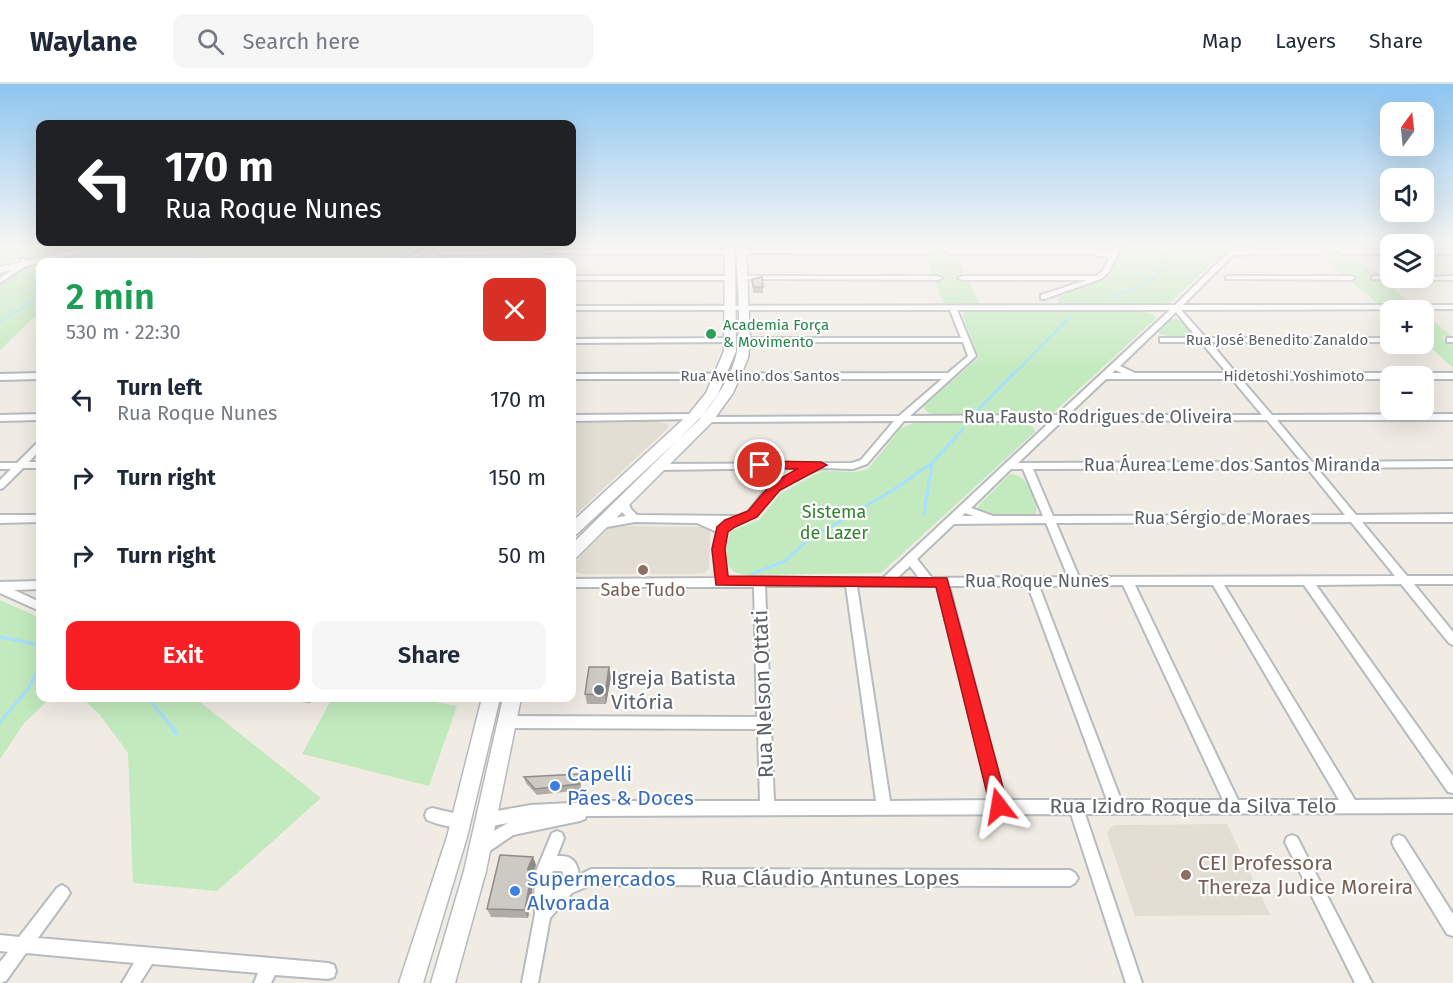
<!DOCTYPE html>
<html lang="en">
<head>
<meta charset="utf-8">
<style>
	body { margin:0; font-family:"Fira Sans",sans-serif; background:#f6f6f7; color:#1f2937; height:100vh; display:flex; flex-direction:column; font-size:22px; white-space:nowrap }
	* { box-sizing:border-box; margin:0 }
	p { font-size:20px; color:#747a83 }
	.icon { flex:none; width:33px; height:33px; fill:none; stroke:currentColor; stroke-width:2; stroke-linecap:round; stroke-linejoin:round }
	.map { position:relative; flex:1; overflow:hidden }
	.sheet { position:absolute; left:36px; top:174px; width:540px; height:444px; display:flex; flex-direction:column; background:#fff; border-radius:12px; box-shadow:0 6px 24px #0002 }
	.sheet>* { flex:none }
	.hud { position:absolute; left:36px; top:36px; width:540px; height:126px; border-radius:12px; box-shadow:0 6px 24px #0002; background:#202124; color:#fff; overflow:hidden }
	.needle { width:39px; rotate:15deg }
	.controls { position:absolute; left:1380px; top:18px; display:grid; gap:12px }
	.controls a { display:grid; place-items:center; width:54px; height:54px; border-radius:12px; background:#fff; box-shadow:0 6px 24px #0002; font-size:30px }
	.pin { position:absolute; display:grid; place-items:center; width:51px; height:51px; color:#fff; margin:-26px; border:3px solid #fff; border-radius:50%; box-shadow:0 2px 6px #0007 }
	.me { position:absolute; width:66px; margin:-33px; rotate:346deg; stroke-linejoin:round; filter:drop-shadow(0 0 4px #0008) }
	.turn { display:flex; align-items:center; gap:21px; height:126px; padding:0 30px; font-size:27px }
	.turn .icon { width:78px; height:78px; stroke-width:2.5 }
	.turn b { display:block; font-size:42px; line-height:51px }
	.round { display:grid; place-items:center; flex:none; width:63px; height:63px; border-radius:12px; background:#f6f6f7 }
	.head { display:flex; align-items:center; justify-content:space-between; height:102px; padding:0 30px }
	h1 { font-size:36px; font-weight:600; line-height:45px; color:#1e9e55 }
	.cta { display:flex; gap:12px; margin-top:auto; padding:12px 30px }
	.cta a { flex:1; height:69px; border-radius:12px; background:#f92025; color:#fff; font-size:24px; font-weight:600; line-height:69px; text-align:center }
	.cta a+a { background:#f6f6f7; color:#1f2937 }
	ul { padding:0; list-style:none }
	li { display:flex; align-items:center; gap:18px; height:78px; padding:0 30px }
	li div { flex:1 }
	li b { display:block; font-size:22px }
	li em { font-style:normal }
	header { display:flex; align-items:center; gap:36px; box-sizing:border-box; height:84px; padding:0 30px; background:#fff; border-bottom:2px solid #e0e1e3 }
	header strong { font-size:28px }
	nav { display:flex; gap:33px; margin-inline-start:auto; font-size:21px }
	.search { width:420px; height:54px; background:#f6f6f7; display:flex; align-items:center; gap:15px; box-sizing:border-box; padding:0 21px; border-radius:12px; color:#747a83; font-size:22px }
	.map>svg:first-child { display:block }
</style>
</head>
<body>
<header>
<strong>Waylane</strong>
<div class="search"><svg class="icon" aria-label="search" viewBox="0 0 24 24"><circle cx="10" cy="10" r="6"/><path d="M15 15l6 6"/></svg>Search here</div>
<nav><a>Map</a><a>Layers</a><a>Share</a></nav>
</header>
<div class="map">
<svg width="1453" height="899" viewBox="0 0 1453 899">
	<rect width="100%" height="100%" fill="#f0ece4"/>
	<path fill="#e2ded4" d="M572 337H654L668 340V344L572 434Z
		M615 442 705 443 710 447 709 484 704 489 695 490H584L575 488 574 479 608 444Z
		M1227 740 1270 831 1135 832 1107 750 1110 744 1115 741Z"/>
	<path fill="#c2eabe" d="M0 163H73L0 180Z
		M111 163H427L394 178H43Z
		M517 163H549L543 178H512Z
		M922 163H952L953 165 945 168 957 172 963 189 957 190 954 194 969 197 979 219H943L935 197H943L945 193 941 190H932L925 172 933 169 923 165Z
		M1123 163H1229L1170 219 1082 222 1058 219V215C1068 206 1097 200 1111 192L1117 174 1123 169Z
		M1309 163H1340L1343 165H1337L1335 168 1350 170 1376 191H1369L1367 193 1383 196 1410 219H1377L1350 197 1356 196 1357 194 1343 191 1319 171H1325L1326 168Z
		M40 179V228L0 266V200L20 186Z
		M964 227 1143 228 1153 230 1156 234 1053 329 937 331 928 329 924 324 925 321 979 273 963 233Z
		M1424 229 1451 252 1440 253 1453 260V284L1427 260 1435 258 1424 252Z
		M1174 235C1183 236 1192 242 1191 252L1180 254 1160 250 1158 245 1167 236Z
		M1021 339 1033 343 1035 348 881 489 746 491C741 490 735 489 732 486 723 478 727 456 731 447L759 436 780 410 816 390 823 387 856 388 868 385 901 344 914 339Z
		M1010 390C1026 390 1039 414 1036 429 1023 435 993 435 979 428L978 422Z
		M0 516 40 534V614H51L24 639 0 675Z
		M82 614H195L321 714 217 807 133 799 128 669 100 631Z
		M332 614H414L457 622 429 702 302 670Z"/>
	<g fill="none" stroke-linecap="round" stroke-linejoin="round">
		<path stroke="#a5e1ff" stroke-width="2" d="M125 163C151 174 179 166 204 178
			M95 178 117 166
			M385 178 417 163
			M1110 213C1137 204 1169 196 1168 163
			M0 238 40 212
			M1014 290 1070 233"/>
		<path stroke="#a5e1ff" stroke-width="3" d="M978 326 1015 288
			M924 430 932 379
			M752 490 785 477 807 457 893 406 932 379 963 345
			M0 553 40 561
			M148 614 176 648
			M0 638 28 605 40 581"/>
		<path stroke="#a5e1ff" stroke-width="4.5" d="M174 647 176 649"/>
		<defs>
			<path id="street" d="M429 163H437L405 178H398Z
				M1115 163H1121L1109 188 1101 195 1044 215H1041V211L1087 196H962L958 194 962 192H1096L1103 187 1109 174 1091 170H951L948 168 951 166H1113Z
				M1234 163H1245L1258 166H1319L1322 168 1319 170 1233 171 1183 221H1453V225L1181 226 1206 254H1390V258H1210L1236 289H1453V295H1424V292H1390V295H1241L1272 331 1453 330V336H1277L1312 378 1453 377V383L1317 384 1356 431 1453 430V438H1362L1407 492H1453V500H1414L1453 548V561L1449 559 1401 500 1316 501 1453 692V709L1448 708 1304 501H1224L1355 716 1453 715V729L1085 730 1142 899H1126L1071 730 586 732 585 735 580 737 513 751 484 771 479 769 477 764 485 752 508 739 485 743 480 741 478 736 480 731 485 729 531 721 610 717H760L758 645 506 644 501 642 499 638 501 634 506 632 757 633 754 503H572V495L716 494 713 465 717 448 697 439 635 438 601 444 596 440 601 436 626 432 621 427 618 418 623 415 627 416 631 425 637 431 738 432 748 428 766 405 804 384 658 386 653 383 658 380 852 379 861 376 894 337 707 338 703 335 704 333 899 332 942 295H572V290L948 289 968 272 963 258H744L740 256 744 254H961L950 226H572V222L1175 221ZM957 226H1170L1057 331 910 332 976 272ZM1176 228 1197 254H1160V258H1201L1227 289H1135L1120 282ZM1115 286 1122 289H1112ZM1106 295H1232L1262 331H1068ZM1267 336 1302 378 1018 379 1062 337ZM904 337H1051L883 494H727L723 465 725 451 728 445 756 432 774 409 803 391 822 384 853 385 867 380ZM1307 384 1345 431 1053 432 1033 385ZM1011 385H1023L1043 432H993L971 424ZM965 429 974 432H962ZM1351 438 1395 492 1079 493 1056 439ZM1046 439 1068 493 932 494 917 475 954 440ZM910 482 919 494H897ZM1123 501 1223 716H1121L1039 502ZM1135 501H1213L1339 716H1238ZM765 502H846L876 717H774ZM857 502H937L991 716 890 717ZM949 502H1028L1107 716H1005Z
				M520 166 522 167V169L442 171 439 169 442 167Z
				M541 166H730L733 168 730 170 539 169V167Z
				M741 166H927L930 168 927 170 739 169V167Z
				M1341 166H1390V170L1339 169 1338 168Z
				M1424 166H1453V170H1424Z
				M22 175H26L27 181 0 199V194L21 179Z
				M572 192H730L734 194 730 196H572Z
				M741 192H938L942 194 938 196 739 195V193Z
				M1228 192H1351L1355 194 1351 196 1226 195V193Z
				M1374 192H1390V194L1453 192V196L1372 195V193Z
				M731 254 735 256 734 258 572 259V255Z
				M1447 254H1453V258H1447Z
				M40 289V295L0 296V290Z
				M40 330V336L0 337V331Z
				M694 330 697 331V335L572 337V331Z
				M40 358V366L29 378H40V384H23L3 404 0 405V396L11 385H0V379H17L37 359Z
				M0 431H40V438L0 439Z
				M40 497V505L14 506 40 518V527L0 509V498Z
				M432 724 466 732 468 737 466 742C456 746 437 740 427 736L425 731 427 726Z
				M557 747 562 749 564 754 557 772C571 771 577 776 579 791L591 785 1070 786 1075 789 1078 794 1075 799 1070 802 591 801 572 809 550 834 538 899H522L535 830 534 792 552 749ZM553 787H562L564 792 561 799 553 801 549 796Z
				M1292 751 1297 753 1372 899H1355L1285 758 1287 753Z
				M1399 751 1404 753 1453 830V852L1447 850 1394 763 1392 758 1394 753Z
				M62 801 67 804 70 809 67 814 38 854 328 879 334 881 336 887 334 893 328 895 275 891 271 899H254L258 889 152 880 140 899H122L134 879 26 869 6 897 0 899V878L8 868 0 867V851L19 853 57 804Z"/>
			<path id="secondary" d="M87 163H103L0 189V183Z
				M725 163H735L736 267 718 310 699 336 577 450 572 451V438L689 330 706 309 724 267Z
				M736 163H746L750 256 748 274 733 309 712 338 577 473 572 474V460L702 332C716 315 728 297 735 276 743 252 737 190 736 163Z
				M482 614H500L467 753 423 899H399L447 753Z
				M503 614H521L486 787 455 899H431L464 787Z"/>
		</defs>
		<use href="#street" stroke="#b6bbbf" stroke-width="4"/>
		<use href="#secondary" stroke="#b5babf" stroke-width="3"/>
		<use href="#street" fill="#fff" fill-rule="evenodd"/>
		<use href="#secondary" fill="#fff" fill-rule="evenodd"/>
	</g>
	<path fill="#b0ada8" d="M752 195 763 203V209H753Z
		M611 593 606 620H587L585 610Z
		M289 614H314L310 619 292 617Z
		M579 690 581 696V706L537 711 526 699 524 693Z
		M533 773 536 781 532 792V811L528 834 491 833 487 825Z"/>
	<path fill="#908d88" d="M609 583 611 593 606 620 605 611Z
		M307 614H314L310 619Z
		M533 773 536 781 532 792V811L528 834 525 826 528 784Z"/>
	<path fill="#cdc9c3" stroke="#908d88" stroke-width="1.5" d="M762 193 763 203H753L752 195Z
		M589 583H609L605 611 585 610Z
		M579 690V700L535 705 524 693Z
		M500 771 533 773 528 784 529 803 525 826 487 825Z"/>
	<linearGradient id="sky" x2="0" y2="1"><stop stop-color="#8dc6f1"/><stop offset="0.56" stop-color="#f8f6f3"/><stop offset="1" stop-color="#f8f6f3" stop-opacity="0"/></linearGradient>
	<rect width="1453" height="289" fill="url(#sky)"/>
	<path fill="#f92025" stroke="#a21518" stroke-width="1.5" d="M760 377 821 378 827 381 780 406 757 433 735 443 728 448 725 465 728 492 947 494 1008 722 1006 728 999 730 993 728 990 722 936 503 716 501 712 465 717 443 725 436 748 427 771 400 797 385 756 384 754 381 756 379Z"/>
	<circle fill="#2e9e5b" stroke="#fff" stroke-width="2" cx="711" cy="250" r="6"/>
	<g fill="#8d6e63" stroke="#fff" stroke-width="2">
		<circle cx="643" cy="486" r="6"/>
		<circle cx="1186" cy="791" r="6"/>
	</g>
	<circle fill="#6b7280" stroke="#fff" stroke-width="2" cx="599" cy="606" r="6"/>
	<g fill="#3f7fe0" stroke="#fff" stroke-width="2">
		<circle cx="555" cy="702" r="6"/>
		<circle cx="515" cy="807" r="6"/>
	</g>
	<g text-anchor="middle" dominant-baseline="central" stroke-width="4.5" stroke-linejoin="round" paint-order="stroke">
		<g font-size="15" fill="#27864d" stroke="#fff" text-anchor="start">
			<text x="723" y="241">Academia Força<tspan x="723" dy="17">&amp; Movimento</tspan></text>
		</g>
		<g font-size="15" fill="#5c6166" stroke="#fff">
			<text x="1277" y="256">Rua José Benedito Zanaldo</text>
			<text x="760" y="292">Rua Avelino dos Santos</text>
			<text x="1294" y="292">Hidetoshi Yoshimoto</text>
		</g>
		<g font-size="18" fill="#5c6166" stroke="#fff">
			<text x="1098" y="333">Rua Fausto Rodrigues de Oliveira</text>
			<text x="1232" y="381">Rua Áurea Leme dos Santos Miranda</text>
			<text x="1222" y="434">Rua Sérgio de Moraes</text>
			<text x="1037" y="497">Rua Roque Nunes</text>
		</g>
		<g font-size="18" fill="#30842c" stroke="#fff">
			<text x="834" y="428">Sistema<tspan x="834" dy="21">de Lazer</tspan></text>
		</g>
		<g font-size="18" fill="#785e54" stroke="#fff">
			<text x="643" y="506">Sabe Tudo</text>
		</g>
		<g font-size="21" fill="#5b616d" stroke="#fff" text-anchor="start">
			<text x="611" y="594">Igreja Batista<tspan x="611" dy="24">Vitória</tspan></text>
		</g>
		<g font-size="21" fill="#5c6166" stroke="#fff">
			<text transform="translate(763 610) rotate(-92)">Rua Nelson Ottati</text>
			<text x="1193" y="722">Rua Izidro Roque da Silva Telo</text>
			<text x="830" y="794">Rua Cláudio Antunes Lopes</text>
		</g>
		<g font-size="21" fill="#366cbe" stroke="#fff" text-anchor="start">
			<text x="567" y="690">Capelli<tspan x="567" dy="24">Pães &amp; Doces</tspan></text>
			<text x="527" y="795">Supermercados<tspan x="527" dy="24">Alvorada</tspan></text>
		</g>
		<g font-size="21" fill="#785e54" stroke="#fff" text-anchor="start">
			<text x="1198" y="779">CEI Professora<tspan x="1198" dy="24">Thereza Judice Moreira</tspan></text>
		</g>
	</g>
</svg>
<div class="controls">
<a><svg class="needle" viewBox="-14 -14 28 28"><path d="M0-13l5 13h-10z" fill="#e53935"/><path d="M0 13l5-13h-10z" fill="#747a83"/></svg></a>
<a><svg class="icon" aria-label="sound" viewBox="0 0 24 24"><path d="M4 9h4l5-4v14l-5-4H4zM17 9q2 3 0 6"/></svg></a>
<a><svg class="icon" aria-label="layers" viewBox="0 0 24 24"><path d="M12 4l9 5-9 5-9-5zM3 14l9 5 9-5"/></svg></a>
<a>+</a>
<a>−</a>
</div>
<div class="pin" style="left:760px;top:381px;background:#d93025"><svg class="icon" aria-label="arrive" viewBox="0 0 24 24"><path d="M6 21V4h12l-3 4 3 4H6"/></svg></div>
<svg class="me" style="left:999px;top:722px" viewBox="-20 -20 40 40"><path d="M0-17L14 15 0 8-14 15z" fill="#f92025" stroke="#fff" stroke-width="4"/></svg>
<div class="hud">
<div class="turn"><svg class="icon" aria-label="left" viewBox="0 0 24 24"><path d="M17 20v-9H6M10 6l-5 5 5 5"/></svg><div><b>170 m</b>Rua Roque Nunes</div></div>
</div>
<section class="sheet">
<div class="head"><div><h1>2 min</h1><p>530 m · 22:30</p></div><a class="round" style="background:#d93025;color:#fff"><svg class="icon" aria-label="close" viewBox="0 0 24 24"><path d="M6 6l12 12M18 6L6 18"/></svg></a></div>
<ul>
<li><svg class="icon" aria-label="left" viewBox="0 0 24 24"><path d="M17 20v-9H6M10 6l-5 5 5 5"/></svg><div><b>Turn left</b><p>Rua Roque Nunes</p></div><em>170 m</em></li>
<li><svg class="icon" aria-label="right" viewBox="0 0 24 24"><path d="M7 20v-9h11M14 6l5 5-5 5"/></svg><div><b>Turn right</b></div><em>150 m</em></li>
<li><svg class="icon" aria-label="right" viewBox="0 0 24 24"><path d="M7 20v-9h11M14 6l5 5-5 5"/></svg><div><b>Turn right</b></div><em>50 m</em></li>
</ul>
<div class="cta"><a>Exit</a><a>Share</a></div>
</section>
</div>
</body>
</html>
